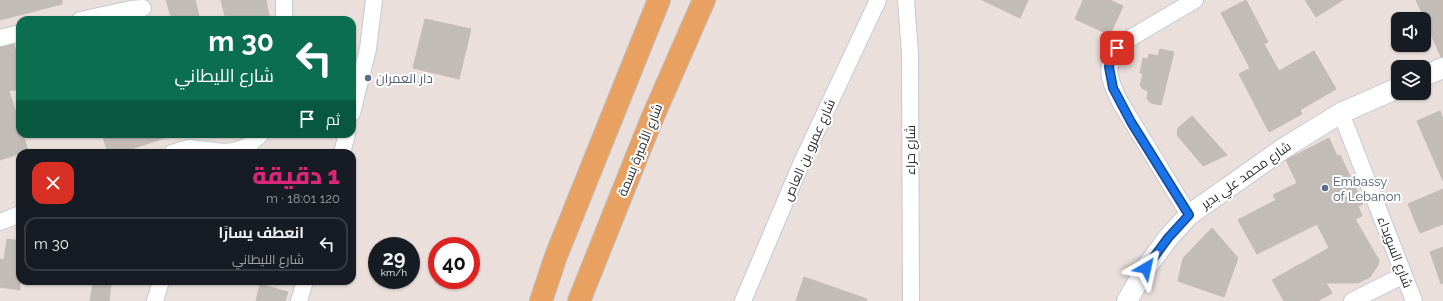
<!DOCTYPE html>
<html lang="ar">
<head>
<meta charset="utf-8">
<style>
	body { margin:0; font-family:Raleway,Cairo,sans-serif; background:#20242c; color:#f1f3f6; direction:rtl; height:100vh; display:flex; flex-direction:column; font-size:15px; white-space:nowrap }
	* { box-sizing:border-box; margin:0 }
	p { font-size:13px; color:#9ea1a6 }
	.icon { flex:none; width:22px; height:22px; fill:none; stroke:currentColor; stroke-width:2; stroke-linecap:round; stroke-linejoin:round }
	.map { position:relative; flex:1; overflow:hidden; direction:ltr }
	.sheet { position:absolute; left:16px; top:149px; width:340px; height:136px; display:flex; flex-direction:column; background:#171b24; border-radius:12px; box-shadow:0 1px 3px #0004; direction:rtl }
	.sheet>* { flex:none }
	.top-card { position:absolute; left:16px; top:16px; width:340px; height:122px; border-radius:12px; box-shadow:0 1px 3px #0004; direction:rtl; background:#0b6e4f; color:#fff; overflow:hidden }
	.controls { position:absolute; left:1391px; top:12px; display:grid; gap:8px }
	.controls a { display:grid; place-items:center; width:40px; height:40px; border-radius:8px; background:#171b24; box-shadow:0 1px 3px #0004; font-size:20px }
	.speed { position:absolute; left:368px; top:237px; display:flex; gap:8px; font-size:20px; font-weight:700; text-align:center }
	.speed>* { display:grid; place-content:center; width:52px; height:52px; border-radius:50%; background:#171b24; box-shadow:0 1px 3px #0004; line-height:1 }
	.speed small { font-size:10px; font-weight:400 }
	.speed .limit { border:6px solid #d22; background:#fff; color:#111 }
	.pin { position:absolute; display:grid; place-items:center; width:34px; height:34px; color:#fff; margin:-17px; border-radius:8px; box-shadow:0 2px 6px #0006 }
	.me { position:absolute; width:44px; margin:-22px; rotate:36deg; stroke-linejoin:round; filter:drop-shadow(0 0 3px #0008) }
	.turn { display:flex; align-items:center; gap:14px; height:84px; padding:0 16px; font-size:18px }
	.turn .icon { width:52px; height:52px; stroke-width:2.5 }
	.turn b { display:block; font-size:28px; line-height:34px }
	.then { display:flex; align-items:center; height:38px; padding:0 16px; background:#0003; gap:8px; font-size:15px }
	.round { display:grid; place-items:center; flex:none; width:42px; height:42px; border-radius:12px; background:#20242c }
	.overview { display:flex; align-items:center; justify-content:space-between; height:68px; padding:0 16px }
	h1 { font-size:24px; font-weight:800; line-height:30px; color:#db2777 }
	ul { padding:0; list-style:none }
	li { display:flex; align-items:center; gap:12px; height:54px; margin:0 8px 6px; padding:0 8px; border:2px solid #363941; border-radius:12px }
	li div { flex:1 }
	li b { display:block; font-size:15px }
	li em { font-style:normal }
	.map>svg:first-child { display:block }
</style>
</head>
<body>
<div class="map">
<svg width="1443" height="301" viewBox="0 0 1443 301">
	<rect width="100%" height="100%" fill="#eadfdb"/>
	<path fill="#c3bbb6" stroke="#c5bbb5" d="M0 0H62V4L0 20Z
		M166 0H195L200 20H172Z
		M221 0H266L270 20H226Z
		M982 0H1028L1020 18Z
		M1083 0H1110L1123 6 1110 35 1075 19Z
		M1246 0 1268 42 1264 44 1279 71 1314 51 1336 89 1300 110 1302 114 1269 132 1239 74 1250 68 1221 13Z
		M1305 0H1343L1316 17Z
		M1416 0H1443V57H1441Z
		M425 19 471 29 459 79 413 68Z
		M14 44 17 57H20V89L9 91 20 125V134H23L28 151 0 160V47Z
		M1160 49 1174 52 1161 105 1151 103 1147 99 1148 91 1143 89 1140 85 1143 74 1140 73 1143 58 1148 59 1149 54 1158 56Z
		M1440 111 1443 119V181L1417 121Z
		M1192 116 1227 155 1203 166 1177 135 1178 128Z
		M102 134H170L171 136 119 153H108Z
		M1329 138 1337 156 1340 155 1363 204 1358 206 1362 216 1355 219 1379 260 1378 265 1370 277 1358 283H1326L1332 293 1318 301H1284L1272 280 1329 248 1317 224 1257 254 1238 220 1276 200 1273 195 1297 183 1286 160Z
		M1443 189V224L1420 233 1408 204Z
		M1212 228 1238 258 1224 297 1178 281 1183 258Z
		M7 239 20 241V290L0 287V259L4 260Z
		M1443 247V283L1441 284 1430 252Z
		M804 277 867 299 866 301H796Z
		M93 282 111 285 109 301H90Z
		M260 284 288 292 285 301H256Z"/>
	<g fill="none" stroke-linecap="round" stroke-linejoin="round">
		<defs>
			<path id="minor" d="M906 0 910 54 911 301
				M80 20 131 9 143 8
				M284 20V0
				M0 38 20 33
				M352 113 368 49 374 0
				M1341 113 1414 301
				M172 153 189 148 224 152 234 151 248 146 261 134
				M342 153 347 134
				M1189 215 1120 102C1107 76 1102 61 1127 40L1195 0
				M0 222 20 214
				M155 301 161 281
				M299 301 305 281
				M743 301 801 164 878 0
				M1352 301 1404 275"/>
			<path id="tertiary" d="M1424 76 1443 68
				M1127 301 1146 268 1168 238 1189 215 1284 148 1341 113 1398 88"/>
			<path id="primary" d="M541 301 556 256 659 0
				M579 301 651 121 704 0"/>
		</defs>
		<use href="#minor" stroke="#c3cad2" stroke-width="18"/>
		<use href="#tertiary" stroke="#c3cad2" stroke-width="22"/>
		<use href="#primary" stroke="#bfbfbf" stroke-width="24"/>
		<use href="#minor" stroke="#fff" stroke-width="16"/>
		<use href="#tertiary" stroke="#fff" stroke-width="20"/>
		<use href="#primary" stroke="#e9a161" stroke-width="22"/>
	</g>
	<g fill="none" stroke-linecap="round" stroke-linejoin="round">
		<defs>
			<path id="route" d="M1117 48 1111 57 1109 67 1113 88 1131 122 1189 215 1168 238 1146 268"/>
		</defs>
		<use href="#route" stroke="#114b97" stroke-width="10"/>
		<use href="#route" stroke="#1a73e8" stroke-width="7"/>
	</g>
	<g fill="#5c6f8a" stroke="#fff" stroke-width="1.5">
		<circle cx="368" cy="78" r="4"/>
		<circle cx="1325" cy="188" r="4"/>
	</g>
	<g text-anchor="middle" dominant-baseline="central" stroke-width="4" stroke-linejoin="round" paint-order="stroke">
		<g font-size="13" fill="#4e5e75" stroke="#fff" text-anchor="start">
			<text x="376" y="78">دار العمران</text>
			<text x="1333" y="181">Embassy<tspan x="1333" dy="15">of Lebanon</tspan></text>
		</g>
		<g font-size="13" fill="#292929" stroke="#fff">
			<text transform="translate(640 150) rotate(-68)">شارع الأميرة بسمة</text>
			<text transform="translate(809 150) rotate(-66)">شارع عمرو بن العاص</text>
			<text transform="translate(910 150) rotate(-90)">شارع حراء</text>
			<text transform="translate(1246 175) rotate(-35)">شارع محمد علي بدير</text>
			<text transform="translate(1395 252) rotate(69)">شارع السويداء</text>
		</g>
	</g>
</svg>
<div class="controls">
<a><svg class="icon" aria-label="sound" viewBox="0 0 24 24"><path d="M4 9h4l5-4v14l-5-4H4zM17 9q2 3 0 6"/></svg></a>
<a><svg class="icon" aria-label="layers" viewBox="0 0 24 24"><path d="M12 4l9 5-9 5-9-5zM3 14l9 5 9-5"/></svg></a>
</div>
<div class="speed"><div>29<small>km/h</small></div><div class="limit">40</div></div>
<div class="pin" style="left:1117px;top:48px;background:#d93025"><svg class="icon" aria-label="arrive" viewBox="0 0 24 24"><path d="M6 21V4h12l-3 4 3 4H6"/></svg></div>
<svg class="me" style="left:1146px;top:268px" viewBox="-20 -20 40 40"><path d="M0-17L14 15 0 8-14 15z" fill="#1a73e8" stroke="#fff" stroke-width="4"/></svg>
<div class="top-card">
<div class="turn"><svg class="icon" aria-label="left" viewBox="0 0 24 24"><path d="M17 20v-9H6M10 6l-5 5 5 5"/></svg><div><b>30 m</b>شارع الليطاني</div></div>
<div class="then">ثم<svg class="icon" aria-label="arrive" viewBox="0 0 24 24"><path d="M6 21V4h12l-3 4 3 4H6"/></svg></div>
</div>
<section class="sheet">
<div class="overview"><div><h1>1 دقيقة</h1><p>120 m · 18:01</p></div><a class="round" style="background:#d93025;color:#fff"><svg class="icon" aria-label="close" viewBox="0 0 24 24"><path d="M6 6l12 12M18 6L6 18"/></svg></a></div>
<ul>
<li><svg class="icon" aria-label="left" viewBox="0 0 24 24"><path d="M17 20v-9H6M10 6l-5 5 5 5"/></svg><div><b>انعطف يسارًا</b><p>شارع الليطاني</p></div><em>30 m</em></li>
</ul>
</section>
</div>
</body>
</html>
